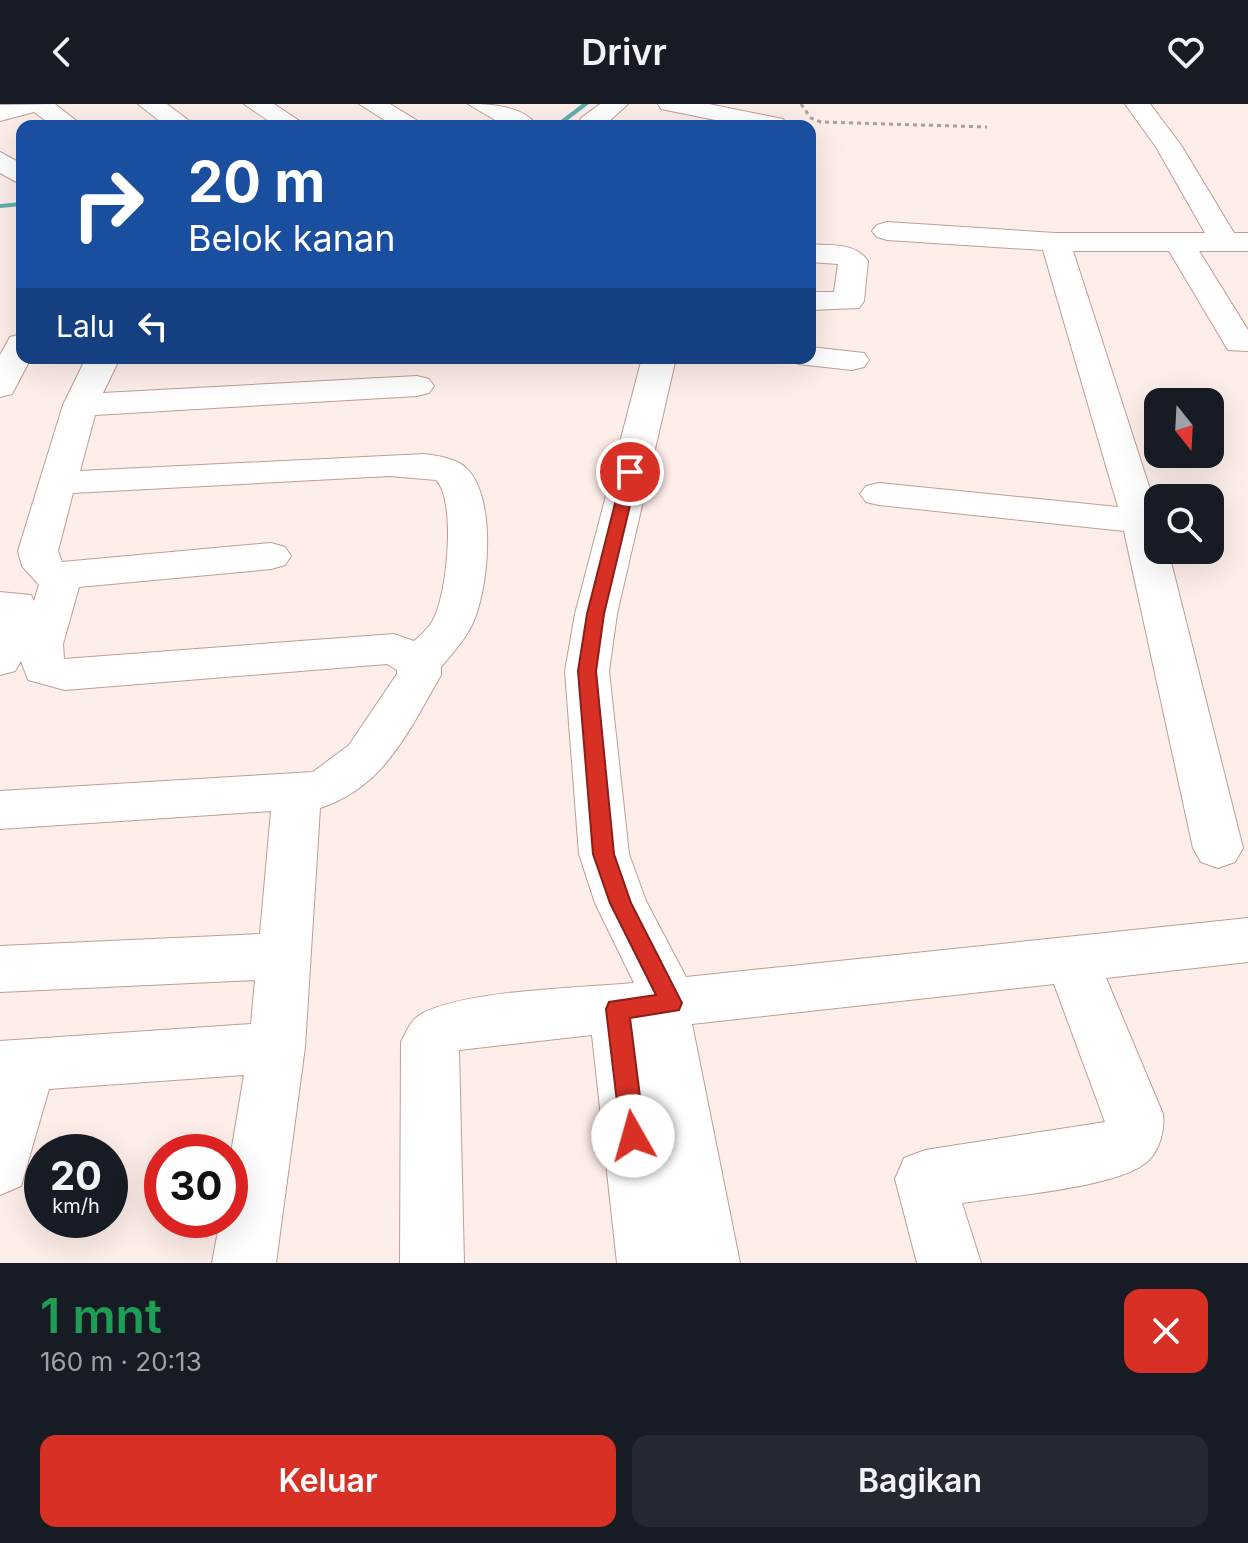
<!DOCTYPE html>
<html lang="id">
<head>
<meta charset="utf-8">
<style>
	body { margin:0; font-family:Inter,sans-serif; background:#242831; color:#f1f3f6; height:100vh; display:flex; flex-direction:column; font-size:30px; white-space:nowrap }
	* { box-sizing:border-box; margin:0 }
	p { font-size:26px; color:#9ea1a6 }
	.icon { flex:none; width:44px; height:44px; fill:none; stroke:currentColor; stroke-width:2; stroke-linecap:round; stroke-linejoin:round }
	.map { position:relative; height:1159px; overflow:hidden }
	.details { display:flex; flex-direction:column; background:#171b24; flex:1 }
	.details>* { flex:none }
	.guide { position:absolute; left:16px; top:16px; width:800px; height:244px; border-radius:16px; box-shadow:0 8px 32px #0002; background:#1a4fa0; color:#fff; overflow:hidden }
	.needle { width:52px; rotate:162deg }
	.tools { position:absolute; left:1144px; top:284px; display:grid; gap:16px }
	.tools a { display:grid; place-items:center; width:80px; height:80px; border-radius:16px; background:#171b24; box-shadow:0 8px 32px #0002; font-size:40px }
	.speed { position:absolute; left:24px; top:1030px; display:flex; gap:16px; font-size:40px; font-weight:700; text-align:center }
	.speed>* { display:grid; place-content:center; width:104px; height:104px; border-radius:50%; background:#171b24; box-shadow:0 8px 32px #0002; line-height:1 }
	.speed small { font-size:20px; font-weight:400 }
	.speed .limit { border:12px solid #d22; background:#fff; color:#111 }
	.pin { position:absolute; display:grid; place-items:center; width:68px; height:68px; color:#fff; margin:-34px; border:4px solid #fff; border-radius:50%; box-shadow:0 2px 8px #0007 }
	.me { position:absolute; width:88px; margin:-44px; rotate:353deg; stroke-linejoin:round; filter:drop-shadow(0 0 6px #0008) }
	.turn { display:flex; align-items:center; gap:28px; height:168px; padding:0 40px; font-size:36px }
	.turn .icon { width:104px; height:104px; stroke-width:2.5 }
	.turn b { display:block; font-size:56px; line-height:68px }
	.then { display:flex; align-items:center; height:76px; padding:0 40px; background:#0003; gap:16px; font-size:30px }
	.round { display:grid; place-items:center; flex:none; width:84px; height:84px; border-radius:16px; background:#242831 }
	.overview { display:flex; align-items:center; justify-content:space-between; height:136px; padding:0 40px }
	h1 { font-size:48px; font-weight:600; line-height:60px; color:#1e9e55 }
	.button { display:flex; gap:16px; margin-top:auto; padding:16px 40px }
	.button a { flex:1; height:92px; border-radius:16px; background:#d93025; color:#fff; font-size:32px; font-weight:600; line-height:92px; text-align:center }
	.button a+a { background:#242831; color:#f1f3f6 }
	header { display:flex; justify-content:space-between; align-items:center; height:104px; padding:0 40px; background:#171b24; font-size:36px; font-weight:600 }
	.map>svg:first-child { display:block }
</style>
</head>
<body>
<header><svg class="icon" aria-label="back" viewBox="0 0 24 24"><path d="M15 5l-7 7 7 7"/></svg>Drivr<svg class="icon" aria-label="heart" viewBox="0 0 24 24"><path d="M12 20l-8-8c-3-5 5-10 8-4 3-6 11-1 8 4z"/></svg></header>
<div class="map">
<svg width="1248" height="1159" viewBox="0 0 1248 1159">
	<rect width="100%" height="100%" fill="#feeee9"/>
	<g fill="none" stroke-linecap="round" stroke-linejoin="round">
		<path fill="#61afaf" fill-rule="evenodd" d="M582 0H589L560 22H553Z
			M22 98V102L0 104V100Z"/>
		<defs>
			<path id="street" d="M55 0 83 22H53L34 8 0 17V1Z
				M138 0H167L196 22H166Z
				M244 0H274L307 22H276Z
				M359 0H390L426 22H394Z
				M468 0C491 0 522 1 538 22H505Z
				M600 0H628L604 22H578L581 14Z
				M658 0H709L783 15 787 20 745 22 661 5Z
				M1125 0H1150L1181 41 1234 129H1248V147H1199L1248 226V247L1228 246 1169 147H1073L1158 410V446H1168L1243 744 1235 758 1218 764 1201 758 1193 744 1124 427 879 401 866 398 860 390 866 382 879 379 1118 403 1043 146 887 136 877 133 872 127 877 121 887 118 1055 129H1205L1156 43Z
				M0 48 22 60V81L0 69Z
				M810 140C831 142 855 138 868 157L864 197 859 204 810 206V188H834L838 160 810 158Z
				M22 230V254H31L12 290 0 293V251L10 233Z
				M810 243 864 249 869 256 864 263 852 266 798 260 794 254H810Z
				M86 254H120L103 289 417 272 429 275 434 282 429 289 417 292 95 311 80 367 424 350C438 352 455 354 465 363 498 391 489 489 471 523 463 538 452 550 441 563V571C409 626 385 683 320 704L305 943 276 1159H212L220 1116H230V1055L244 971 49 985 21 1082 0 1091V937L251 920 255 876 0 888V842L260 830 271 707 0 725V687L313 668 349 641 397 570V566L387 560 65 586 28 576 21 557 15 567 0 571V488L31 491 34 497 39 481 22 462 18 447 63 301ZM390 372 436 376C457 396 447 494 432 518 427 525 420 532 414 537L394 530 64 555 63 540 79 483 271 465 285 461 291 452 285 443 271 439 62 458 58 447 73 389Z
				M642 254H676L617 510 609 567 629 750 646 797 686 873 1248 814V858L1106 874 1163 1010C1165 1025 1160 1045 1149 1056 1122 1084 1004 1092 962 1099L981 1159H917L895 1075 904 1054 925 1046 1105 1018 1054 880 692 920 740 1159H617L592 931 459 946 464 1159H400L401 938C407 926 411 915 423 909 468 886 580 884 634 879L595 799 579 750 565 567 575 510Z"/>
		</defs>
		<use href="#street" stroke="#c29c92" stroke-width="2"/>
		<path stroke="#af9f9b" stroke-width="3" stroke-dasharray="4 4" stroke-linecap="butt" d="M801 0 811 14 821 18 987 23"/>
		<use href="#street" fill="#fff" fill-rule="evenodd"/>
	</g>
	<path fill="#d93025" stroke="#8d1f18" stroke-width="2" d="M630 364 638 368 604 510 596 567 614 750 631 799 682 899 679 906 630 914 645 1032 642 1040 633 1044 625 1040 621 1032 606 905 609 898 656 891 610 799 593 750 578 567 587 510 623 368Z"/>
</svg>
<div class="tools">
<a><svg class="needle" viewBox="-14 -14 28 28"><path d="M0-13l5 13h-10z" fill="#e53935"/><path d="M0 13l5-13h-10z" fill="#9ea1a6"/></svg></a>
<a><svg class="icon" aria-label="search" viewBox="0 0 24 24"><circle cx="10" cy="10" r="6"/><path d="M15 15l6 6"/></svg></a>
</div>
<div class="speed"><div>20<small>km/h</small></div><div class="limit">30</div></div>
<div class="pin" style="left:630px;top:368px;background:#d93025"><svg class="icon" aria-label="arrive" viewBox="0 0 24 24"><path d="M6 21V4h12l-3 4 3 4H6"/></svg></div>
<svg class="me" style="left:633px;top:1032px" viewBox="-20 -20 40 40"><circle r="19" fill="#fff"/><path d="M0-13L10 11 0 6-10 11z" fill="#d93025"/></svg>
<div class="guide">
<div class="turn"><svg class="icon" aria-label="right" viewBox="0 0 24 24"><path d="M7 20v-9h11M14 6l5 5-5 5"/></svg><div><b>20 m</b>Belok kanan</div></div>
<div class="then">Lalu<svg class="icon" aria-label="left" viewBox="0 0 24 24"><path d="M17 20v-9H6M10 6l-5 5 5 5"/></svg></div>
</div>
</div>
<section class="details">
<div class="overview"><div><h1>1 mnt</h1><p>160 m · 20:13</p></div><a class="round" style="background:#d93025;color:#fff"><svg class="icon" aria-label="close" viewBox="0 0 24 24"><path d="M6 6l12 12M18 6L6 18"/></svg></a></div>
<div class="button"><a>Keluar</a><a>Bagikan</a></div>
</section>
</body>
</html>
